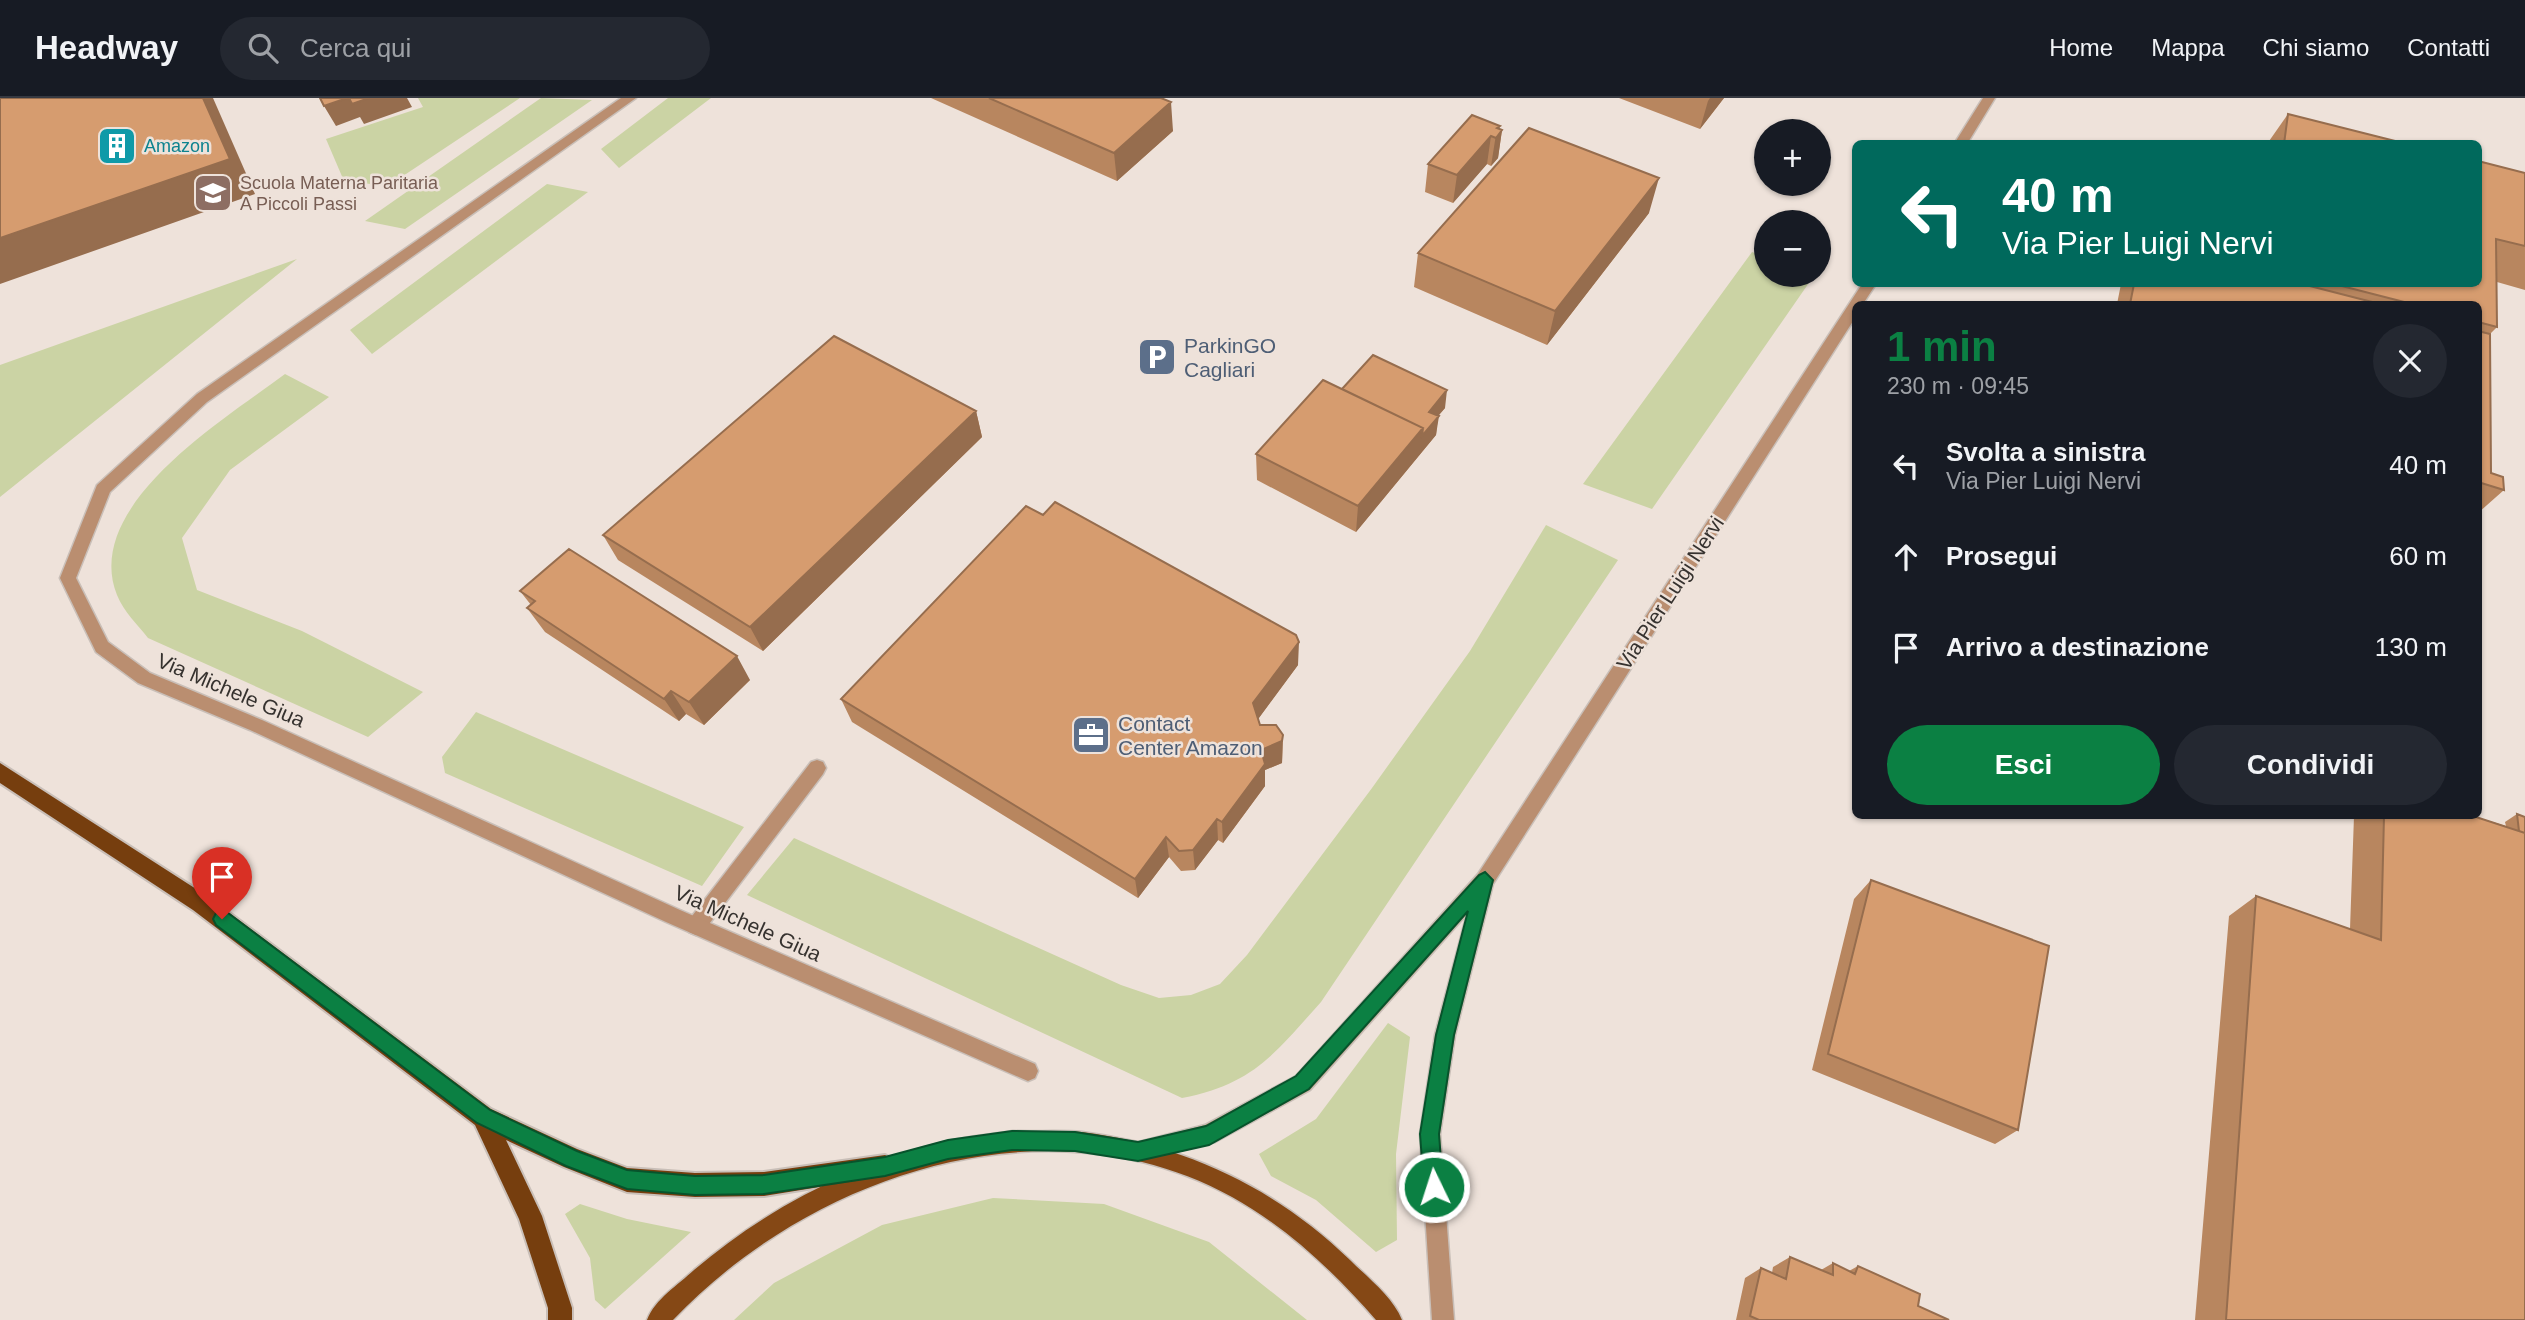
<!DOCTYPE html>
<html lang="it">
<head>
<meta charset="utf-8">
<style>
	body { margin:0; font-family:Arial,sans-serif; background:#242831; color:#f1f3f6; height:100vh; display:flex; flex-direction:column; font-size:26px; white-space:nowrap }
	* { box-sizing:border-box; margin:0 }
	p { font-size:23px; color:#9ea1a6 }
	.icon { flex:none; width:38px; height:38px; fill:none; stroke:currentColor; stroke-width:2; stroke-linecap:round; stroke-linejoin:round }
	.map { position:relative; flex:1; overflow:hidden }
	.details { position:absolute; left:1852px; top:203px; width:630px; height:518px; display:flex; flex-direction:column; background:#171b24; border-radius:10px; box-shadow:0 2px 5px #0004 }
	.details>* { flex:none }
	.hud { position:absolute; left:1852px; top:42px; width:630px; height:147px; border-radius:10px; box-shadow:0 2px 5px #0004; background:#00695c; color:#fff; overflow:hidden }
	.buttons { position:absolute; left:1754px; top:21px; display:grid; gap:14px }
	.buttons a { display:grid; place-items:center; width:77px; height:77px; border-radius:50%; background:#171b24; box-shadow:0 2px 5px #0004; font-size:35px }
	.pin { position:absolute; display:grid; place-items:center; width:60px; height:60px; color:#fff; margin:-72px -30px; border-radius:50% 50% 50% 0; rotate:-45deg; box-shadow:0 0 7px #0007 }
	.pin .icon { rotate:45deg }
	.me { position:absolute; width:77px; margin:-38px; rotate:356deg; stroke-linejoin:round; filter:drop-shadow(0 0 5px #0008) }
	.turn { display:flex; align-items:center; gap:24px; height:147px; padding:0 35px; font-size:32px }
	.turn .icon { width:91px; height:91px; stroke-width:2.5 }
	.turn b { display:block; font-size:49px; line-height:60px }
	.round { display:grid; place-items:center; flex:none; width:74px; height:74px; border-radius:37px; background:#242831 }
	.summary { display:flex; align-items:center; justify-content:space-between; height:119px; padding:0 35px }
	h1 { font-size:42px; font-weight:700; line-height:52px; color:#0b8043 }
	.cta { display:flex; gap:14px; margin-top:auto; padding:14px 35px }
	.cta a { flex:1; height:80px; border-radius:42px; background:#0b8043; color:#fff; font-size:28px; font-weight:700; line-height:80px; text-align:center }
	.cta a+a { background:#242831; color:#f1f3f6 }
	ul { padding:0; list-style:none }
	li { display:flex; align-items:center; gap:21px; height:91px; padding:0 35px }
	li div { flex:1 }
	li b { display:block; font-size:26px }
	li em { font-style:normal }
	header { display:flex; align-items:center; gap:42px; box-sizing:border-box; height:98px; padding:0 35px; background:#171b24; border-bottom:2px solid #363941 }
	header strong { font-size:33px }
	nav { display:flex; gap:38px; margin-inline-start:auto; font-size:24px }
	.search { width:490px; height:63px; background:#242831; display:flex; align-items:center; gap:18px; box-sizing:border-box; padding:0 24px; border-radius:38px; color:#9ea1a6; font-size:26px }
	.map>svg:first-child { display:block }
</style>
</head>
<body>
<header>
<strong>Headway</strong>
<div class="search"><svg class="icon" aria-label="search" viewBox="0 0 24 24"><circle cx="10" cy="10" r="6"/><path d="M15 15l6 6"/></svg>Cerca qui</div>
<nav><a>Home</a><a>Mappa</a><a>Chi siamo</a><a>Contatti</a></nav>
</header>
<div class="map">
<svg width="2525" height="1222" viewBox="0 0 2525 1222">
	<rect width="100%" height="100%" fill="#eee2da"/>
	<path fill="#cbd3a4" d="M418 0H520L388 88 344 83 326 41 423 9Z
		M541 0 592 2 405 131 365 123Z
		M668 0H711L619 70 601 51Z
		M547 86 588 94 372 256 350 232Z
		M1752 154 1766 159V177L1813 179 1652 411 1583 386Z
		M297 161 0 399V267Z
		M285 276 329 299 230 372 182 440 197 492 302 533 423 594 368 639 148 540C137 526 124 514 117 497 81 407 227 320 285 276Z
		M1546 427 1618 462 1321 904C1275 955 1254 986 1182 1000L747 797 794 740 1121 887 1159 900 1191 897 1220 886 1247 857 1372 690 1470 553Z
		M476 614 744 729 702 788 445 675 442 659Z
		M1388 925 1410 939 1396 1056 1397 1142 1376 1154 1316 1102 1271 1078 1259 1056 1316 1021Z
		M993 1100 1104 1106 1209 1144 1307 1222H734L774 1185 882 1127Z
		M580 1106 627 1121 691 1134 605 1211 595 1202 590 1160 565 1116Z"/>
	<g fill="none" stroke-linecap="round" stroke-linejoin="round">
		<defs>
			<path id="service" d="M817 662 823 664 826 670 823 676 703 834 696 837 689 834 686 828 689 822 811 664Z"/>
			<path id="minor" d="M621 0H636L207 304 110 394 76 480 108 544 150 575 262 622 680 812 1035 966 1038 973 1035 980 1028 983 1021 980 666 824 250 632 138 585 96 554 60 480 97 387 197 296Z
				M1983 0H1995L1967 46H1954Z
				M1862 186H1876L1863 206H1855V220L1493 786 1455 937 1440 1036 1454 1222H1432L1420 1036 1435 937 1467 816 1310 992 1215 1044 1138 1063 1131 1060 1128 1053 1131 1046 1205 1027 1296 978 1478 776Z"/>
			<path id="primary" d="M1013 1033C1035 1034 1059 1032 1082 1034 1185 1047 1276 1090 1350 1162 1367 1179 1393 1199 1402 1222H1376C1334 1174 1288 1130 1232 1099 1046 997 811 1077 673 1222H647C655 1201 678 1187 694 1172 767 1110 851 1067 944 1044 966 1038 990 1037 1013 1033Z"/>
			<path id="trunk" d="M0 665 207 798 491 1011 577 1051 627 1070 695 1075 764 1074 885 1057 893 1061 897 1069 893 1077 764 1098 695 1099 627 1094 564 1069 506 1042 542 1118 572 1210V1222H548V1210L519 1121 475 1027 193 812 0 685Z"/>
		</defs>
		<use href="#service" stroke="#c9bfb8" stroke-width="3"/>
		<use href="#minor" stroke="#c9bfb8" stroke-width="3"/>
		<use href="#primary" stroke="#c9bfb8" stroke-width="3"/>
		<use href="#trunk" stroke="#c9bfb8" stroke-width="4"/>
		<use href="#service" fill="#ba8e70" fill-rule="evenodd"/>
		<use href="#minor" fill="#ba8e70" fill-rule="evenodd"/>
		<use href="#primary" fill="#854815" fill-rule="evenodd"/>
		<use href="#trunk" fill="#763e0e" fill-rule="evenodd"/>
	</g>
	<path fill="#b8865f" d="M931 0H1161L1173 33 1117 83Z
		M1619 0H1724L1700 31Z
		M2288 16 2407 46H2267Z
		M1499 31 1502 32 1498 60 1491 68 1487 66 1453 105 1425 94 1428 66Z
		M2525 75V192L2497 184V229L2490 236 2491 375 2504 392 2478 415V206H2117L2121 186H2478Z
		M1649 115 1547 247 1414 189 1418 155Z
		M1342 291 1445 310 1438 318 1436 337 1356 434 1257 382 1256 356Z
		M976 313 982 339 763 553 618 462 603 437Z
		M520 493 750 582 704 627 686 616 679 623 545 534 527 510 531 507Z
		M1298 567 1258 621 1260 627 1283 637 1282 665 1265 672V688L1223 745 1218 742 1195 772 1181 773 1169 759 1138 800 852 624 841 601Z
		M2517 716 2525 719V1222H2195L2229 818 2256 798 2350 831 2354 718H2473L2506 728 2505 724Z
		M1871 782 2018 1032 1995 1046 1812 972 1854 801Z
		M1790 1159 1821 1172 1833 1165 1849 1173 1858 1168 1918 1208 1949 1222H1736L1745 1180 1761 1170 1772 1175 1773 1169Z"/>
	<path fill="#966d4e" d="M203 0H213L255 96 0 186V140Z
		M347 0H407L412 9 364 26 360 19 336 28 324 8Z
		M1710 0H1724L1700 31 1708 3Z
		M1171 4 1173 33 1117 83 1114 55Z
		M1500 28 1498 37 1502 32 1498 60 1491 68 1497 30Z
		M1491 38 1487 66 1453 105 1457 77Z
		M1659 80 1649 115 1547 247 1555 213Z
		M1447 292 1445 310 1426 332 1429 314Z
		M976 313 982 339 763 553 750 529Z
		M1439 318 1436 337 1356 434 1358 408 1423 330Z
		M1299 544 1298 567 1253 628V605Z
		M737 558 750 582 704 627 689 604Z
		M671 593 686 616 679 623 664 601Z
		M1283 637 1282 665 1265 672V688L1223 745 1222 724 1261 652Z
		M1217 721 1218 742 1195 772 1193 752Z
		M1166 739 1169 759 1138 800 1135 781Z"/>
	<path fill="#d69c6f" stroke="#966d4e" stroke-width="2" d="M0 0H203L230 61 0 140Z
		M320 0H347L324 8Z
		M349 0H369L352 6Z
		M989 0H1161L1171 4 1114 55Z
		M2288 16 2407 46H2284Z
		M1472 17 1500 28 1497 30 1502 32 1496 40 1491 38 1457 77 1428 66Z
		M1529 30 1659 80 1555 213 1418 155Z
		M2478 63 2525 75V148L2496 141 2497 229 2478 224V206H2412L2334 186H2478Z
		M2134 186H2302L2380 206H2130Z
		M2478 233 2490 236 2491 375 2503 379 2504 392 2478 384Z
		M834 238 976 313 750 529 603 437Z
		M1373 257 1447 292 1429 314 1439 318 1422 338 1423 330 1342 291Z
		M1323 282 1423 330 1358 408 1256 356Z
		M1055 404 1296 537 1299 544 1253 605 1260 627H1276L1283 637 1282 643 1261 652 1265 666 1222 724 1217 721 1193 752 1179 753 1166 739 1135 781 841 601 1026 408 1043 417Z
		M569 451 737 558 689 604 671 593 664 601 527 510 535 503 520 493Z
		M2517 716 2525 719V735L2519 733Z
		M2384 718H2473L2525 735V1222H2226L2256 798 2381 842Z
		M1871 782 2049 848 2018 1032 1828 956Z
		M1790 1159 1833 1177V1165L1855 1176 1858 1168 1920 1196 1918 1208 1949 1222H1759L1750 1218 1761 1170 1786 1181Z"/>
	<path fill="#0b8043" stroke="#07532c" stroke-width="2" d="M1485 774 1493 782 1454 937 1439 1036 1443 1089 1440 1096 1434 1099 1427 1096 1424 1089 1420 1036 1436 937 1468 813 1309 991 1209 1047 1138 1063 1075 1053 1012 1052 948 1061 885 1078 764 1096 695 1097 627 1091 566 1068 477 1025 216 827 213 821 216 815H228L490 1012 577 1053 627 1072 695 1078 764 1077 885 1059 948 1042 1012 1033 1075 1034 1138 1044 1206 1028 1296 978 1479 777Z"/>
	<defs>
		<symbol id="building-square" viewBox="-11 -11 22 22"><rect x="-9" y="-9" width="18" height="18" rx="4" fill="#0f9aa8" stroke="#eee2da"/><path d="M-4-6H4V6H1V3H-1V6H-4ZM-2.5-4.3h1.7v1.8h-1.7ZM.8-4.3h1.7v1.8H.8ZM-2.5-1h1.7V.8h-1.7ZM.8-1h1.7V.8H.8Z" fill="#fff"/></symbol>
		<symbol id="school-square" viewBox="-11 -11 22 22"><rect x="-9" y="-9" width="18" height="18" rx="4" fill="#8d6e63" stroke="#eee2da"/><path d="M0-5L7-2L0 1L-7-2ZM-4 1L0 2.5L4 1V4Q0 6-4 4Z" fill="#fff"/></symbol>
		<symbol id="parking-square" viewBox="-11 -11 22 22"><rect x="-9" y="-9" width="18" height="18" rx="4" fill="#5c6f8a" stroke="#eee2da"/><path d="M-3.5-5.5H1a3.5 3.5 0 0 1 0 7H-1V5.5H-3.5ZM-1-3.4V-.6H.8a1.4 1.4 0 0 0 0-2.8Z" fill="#fff"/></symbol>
		<symbol id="office-square" viewBox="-11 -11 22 22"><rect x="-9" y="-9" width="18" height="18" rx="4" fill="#5c6f8a" stroke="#eee2da"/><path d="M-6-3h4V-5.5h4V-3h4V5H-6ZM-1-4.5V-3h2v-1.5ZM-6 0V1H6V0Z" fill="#fff"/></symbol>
	</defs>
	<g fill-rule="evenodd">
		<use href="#building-square" x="95" y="26" width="44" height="44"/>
		<use href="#school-square" x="191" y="73" width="44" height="44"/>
		<use href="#parking-square" x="1135" y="237" width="44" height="44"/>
		<use href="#office-square" x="1069" y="615" width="44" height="44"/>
	</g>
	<g text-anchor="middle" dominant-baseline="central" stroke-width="5" stroke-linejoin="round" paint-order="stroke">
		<g font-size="18" fill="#0d838f" stroke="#eee2da" text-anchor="start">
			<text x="144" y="48">Amazon</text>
		</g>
		<g font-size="18" fill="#785e54" stroke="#eee2da" text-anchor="start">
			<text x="240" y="85">Scuola Materna Paritaria<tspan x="240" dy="21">A Piccoli Passi</tspan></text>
		</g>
		<g font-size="21" fill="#4e5e75" stroke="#eee2da" text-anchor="start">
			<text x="1184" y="247">ParkinGO<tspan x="1184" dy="24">Cagliari</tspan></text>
			<text x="1118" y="625">Contact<tspan x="1118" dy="24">Center Amazon</tspan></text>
		</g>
		<g font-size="21" fill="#36322f" stroke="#eee2da">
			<text transform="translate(1670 495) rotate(-57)">Via Pier Luigi Nervi</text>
			<text transform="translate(231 592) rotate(23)">Via Michele Giua</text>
			<text transform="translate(748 825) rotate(24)">Via Michele Giua</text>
		</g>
	</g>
</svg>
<div class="buttons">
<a>+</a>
<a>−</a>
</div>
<div class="pin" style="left:222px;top:821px;background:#d93025"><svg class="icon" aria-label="arrive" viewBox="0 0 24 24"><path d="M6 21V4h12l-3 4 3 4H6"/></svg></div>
<svg class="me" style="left:1434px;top:1089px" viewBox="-20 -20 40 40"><circle r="17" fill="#0b8043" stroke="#fff" stroke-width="3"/><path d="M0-11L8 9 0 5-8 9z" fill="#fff"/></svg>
<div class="hud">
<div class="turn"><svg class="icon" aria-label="left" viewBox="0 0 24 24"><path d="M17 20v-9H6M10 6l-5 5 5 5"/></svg><div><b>40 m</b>Via Pier Luigi Nervi</div></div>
</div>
<section class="details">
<div class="summary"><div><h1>1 min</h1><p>230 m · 09:45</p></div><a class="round"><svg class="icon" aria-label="close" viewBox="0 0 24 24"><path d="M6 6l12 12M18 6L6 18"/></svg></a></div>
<ul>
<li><svg class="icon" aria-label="left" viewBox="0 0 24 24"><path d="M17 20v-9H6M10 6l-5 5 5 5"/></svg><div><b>Svolta a sinistra</b><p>Via Pier Luigi Nervi</p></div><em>40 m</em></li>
<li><svg class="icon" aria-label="ahead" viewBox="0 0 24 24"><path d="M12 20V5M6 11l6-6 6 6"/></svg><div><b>Prosegui</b></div><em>60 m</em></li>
<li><svg class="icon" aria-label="arrive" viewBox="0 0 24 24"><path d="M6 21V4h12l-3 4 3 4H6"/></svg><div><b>Arrivo a destinazione</b></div><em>130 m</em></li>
</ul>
<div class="cta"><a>Esci</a><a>Condividi</a></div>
</section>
</div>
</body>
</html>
